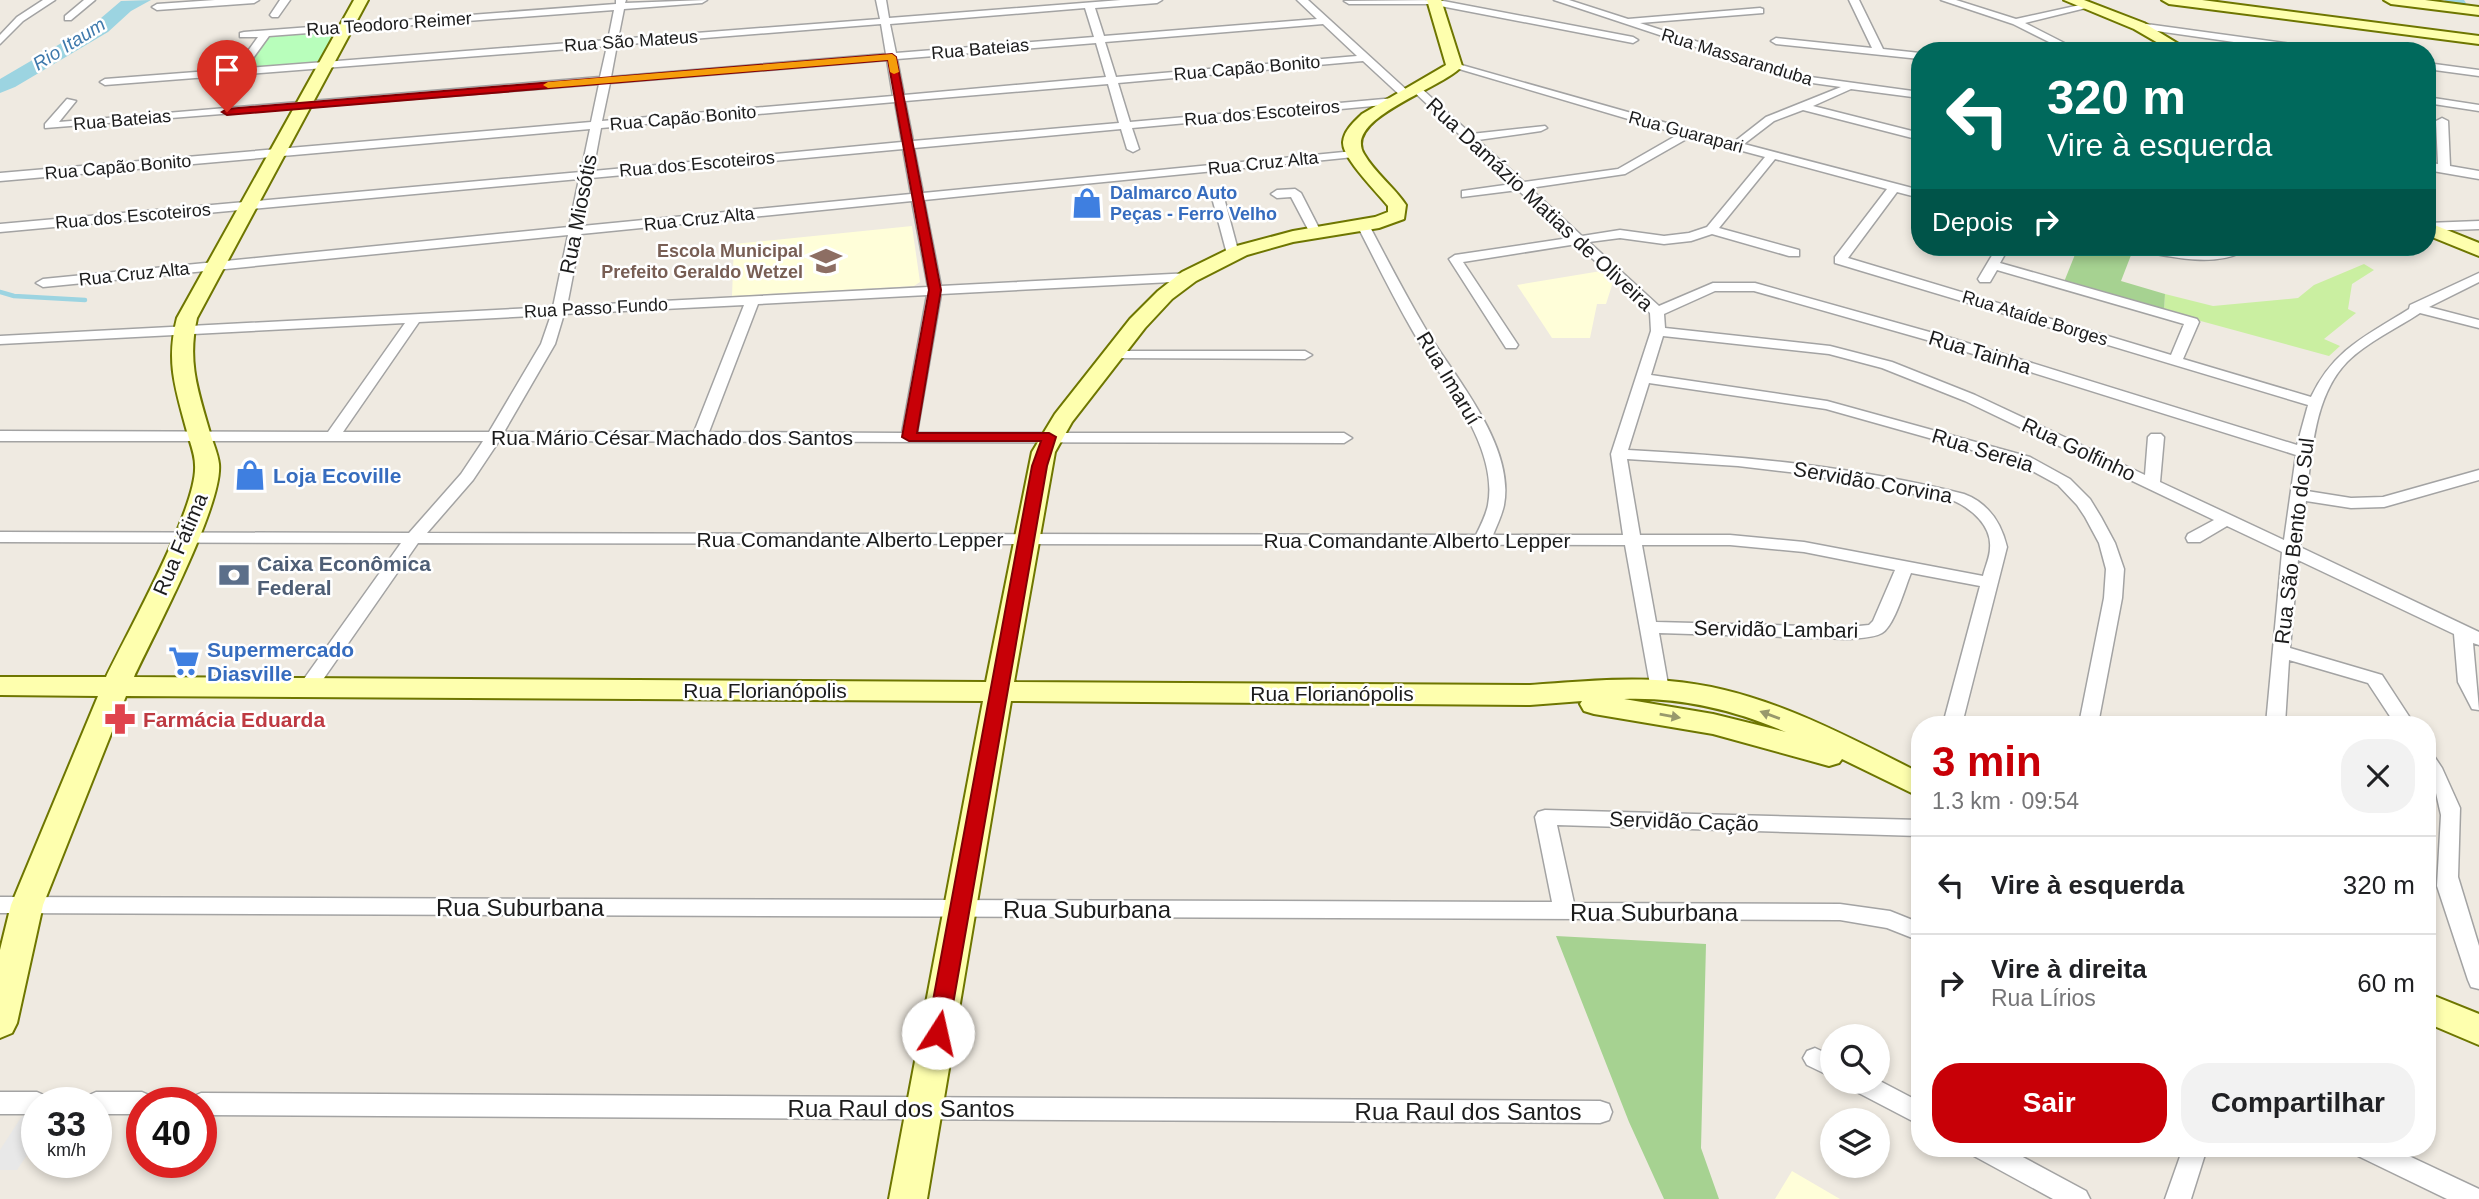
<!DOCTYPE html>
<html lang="pt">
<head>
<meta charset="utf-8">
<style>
	body { margin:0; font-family:Helvetica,sans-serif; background:#f2f2f2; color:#202124; height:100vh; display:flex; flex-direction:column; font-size:26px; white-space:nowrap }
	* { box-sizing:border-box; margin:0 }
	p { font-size:23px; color:#757577 }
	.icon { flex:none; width:38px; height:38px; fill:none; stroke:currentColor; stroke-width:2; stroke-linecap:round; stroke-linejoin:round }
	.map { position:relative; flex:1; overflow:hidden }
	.details { position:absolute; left:1911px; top:716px; width:525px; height:441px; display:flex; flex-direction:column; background:#fff; border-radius:28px; box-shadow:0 4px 10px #0003 }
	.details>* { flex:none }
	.guide { position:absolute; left:1911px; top:42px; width:525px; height:214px; border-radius:28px; box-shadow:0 4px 10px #0003; background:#00695c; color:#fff; overflow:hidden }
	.fabs { position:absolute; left:1820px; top:1024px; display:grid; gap:14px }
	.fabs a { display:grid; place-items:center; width:70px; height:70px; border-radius:50%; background:#fff; box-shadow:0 4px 10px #0003; font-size:35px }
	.speed { position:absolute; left:21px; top:1087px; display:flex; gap:14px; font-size:35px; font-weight:700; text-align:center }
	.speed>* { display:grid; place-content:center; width:91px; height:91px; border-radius:50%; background:#fff; box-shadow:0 4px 10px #0003; line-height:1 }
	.speed small { font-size:18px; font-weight:400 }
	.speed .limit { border:10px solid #d22; background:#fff; color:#111 }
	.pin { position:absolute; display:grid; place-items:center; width:60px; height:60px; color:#fff; margin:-72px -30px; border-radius:50% 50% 50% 0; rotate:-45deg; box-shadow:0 0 7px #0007 }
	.pin .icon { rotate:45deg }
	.me { position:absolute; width:77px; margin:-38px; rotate:10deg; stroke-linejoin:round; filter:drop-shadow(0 0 5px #0008) }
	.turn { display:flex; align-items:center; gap:24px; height:147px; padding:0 21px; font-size:32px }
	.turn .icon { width:91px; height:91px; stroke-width:2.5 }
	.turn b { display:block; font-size:49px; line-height:60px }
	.then { display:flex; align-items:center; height:66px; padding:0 21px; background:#0003; gap:14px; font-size:26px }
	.round { display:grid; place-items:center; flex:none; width:74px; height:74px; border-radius:28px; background:#f2f2f2 }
	.head { display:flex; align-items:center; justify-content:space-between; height:119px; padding:0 21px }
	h1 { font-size:42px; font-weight:800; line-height:52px; color:#c80007 }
	.primary-button { display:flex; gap:14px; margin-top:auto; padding:14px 21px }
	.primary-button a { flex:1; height:80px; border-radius:28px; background:#c80007; color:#fff; font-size:28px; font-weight:800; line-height:80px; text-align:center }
	.primary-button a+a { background:#f2f2f2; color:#202124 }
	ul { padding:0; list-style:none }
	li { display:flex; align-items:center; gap:21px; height:98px; padding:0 21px; border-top:2px solid #e0e0e0 }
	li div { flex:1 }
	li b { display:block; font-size:26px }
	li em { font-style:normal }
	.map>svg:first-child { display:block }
</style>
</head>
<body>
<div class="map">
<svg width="2479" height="1199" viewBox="0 0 2479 1199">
	<rect width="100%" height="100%" fill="#efeae1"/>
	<path fill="#fffed9" d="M912 226 920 282 914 286 732 296 734 244Z
		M1601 271 1613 282 1606 304H1597L1590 338H1552L1517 285Z
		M1792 1171 1840 1199H1775Z"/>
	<path fill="#caefa1" d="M2364 264 2374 270 2352 284 2348 309 2356 313 2324 339 2340 346 2329 356 2164 311 2165 294 2213 306 2298 298 2314 285Z"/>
	<path fill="#a6d291" d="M2078 247 2133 250 2121 281 2165 294 2164 311 2064 282Z
		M1556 936 1706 944 1701 1148 1719 1199H1664L1629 1122Z"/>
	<path fill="#b8febb" d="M337 30 317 64 244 70 267 35Z"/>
	<path fill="#e8e8e8" d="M22 1116H37V1140L17 1170H0V1150Z"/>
	<path fill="#9cd4e1" d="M151 0 131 11 108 32 15 87 0 93V79L94 24 121 1Z"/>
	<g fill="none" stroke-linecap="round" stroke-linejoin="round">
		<path stroke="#9cd4e1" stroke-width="4.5" d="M0 292 14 296 85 300"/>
		<path fill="#9cd4e1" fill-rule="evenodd" d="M2444 0H2464L2466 3 2458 8Z"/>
		<defs>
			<path id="street" d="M43 0H55L23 21 0 44V35L17 17Z
				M84 0H95L71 20H65V16Z
				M215 0H259L254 3 157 10 152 7 157 4Z
				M280 0H290L278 17H272L270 15Z
				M616 0H626L625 3 707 0 702 3 624 9 618 39 880 19 876 0H886L889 18 1121 0H1162L1157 3 1095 8 1104 36 1317 19 1297 0H1308L1410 93V97H1402L1363 61 1118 83 1130 122 1395 98 1400 101 1395 104 1132 128 1139 149 1133 152 1127 149 1121 129 914 148 923 193 1354 151 1360 154 1354 157 924 200 941 286 1191 273 1198 277 1191 281 941 294 917 433H1344L1352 438 1344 443 499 441 473 480 427 533 1476 535C1481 525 1486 515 1488 505 1499 447 1443 381 1415 335 1394 299 1376 262 1357 225L1363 221 1369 225C1388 261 1407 298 1428 333 1456 379 1515 446 1504 505 1502 515 1497 525 1493 535H1623L1611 454 1651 331 1650 313 1577 244 1463 262 1518 345 1516 348H1506L1449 259 1455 255 1569 238 1518 190 1462 197V191L1512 184 1412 90 1421 88 1471 134 1545 126 1547 128 1541 131 1478 140 1524 182 1618 169 1679 134 1449 66 1458 64 1734 142 1766 117 1841 87 1798 81 1554 0H1569L1628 19 1760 8 1763 9V13L1640 23 1803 76 1920 92V98L1851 89 1813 106 1920 133V140L1803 110 1774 121 1744 144 1920 190V198L1897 192 1848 258 2171 355 2184 324 1997 270 1990 282H1980L1978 279 1997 247H2009L2000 263 2197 319 2199 322 2183 359 2311 397C2334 349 2366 336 2409 309L2410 305 2479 273V282L2429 307 2479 320V328L2420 313C2396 329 2367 342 2347 362 2315 395 2312 449 2307 491L2351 498 2383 497 2479 470V480L2384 507 2351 508 2306 501 2300 547 2479 632V645L2473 643 2479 710 2472 709 2458 682 2454 634 2298 560 2290 648 2382 675 2414 724H2395L2368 683 2289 660 2285 724H2266L2282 552 2227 526 2200 542H2188L2186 538 2188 534 2214 520 1965 401 1882 368 1829 354 1663 336 1651 375 1827 401 2030 457 2070 479 2090 499 2101 517 2115 543 2124 569 2122 598 2098 724H2079L2104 598 2106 569 2099 543 2085 517 2077 505 2058 485 2018 463 1826 409 1649 383 1628 450C1741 456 1854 466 1964 494 1988 503 2001 522 2007 547L1962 724H1943L1980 586 1911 573C1905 587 1895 625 1882 633 1873 638 1859 638 1849 639L1659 633 1669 690 1667 694H1653L1651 690 1625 545 418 543 315 691H301L299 687 301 683 401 543 0 542V532L409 533 461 474 483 441H0V431L328 432 405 323 0 344V336L553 307 568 235 43 287 36 283 43 279 569 227 579 179 0 232V224L581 172 590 129 0 181V173L591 122 599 84 45 128V124L67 99 76 101 59 122 600 77 607 46 105 85 100 82 105 79 235 69 258 37H240V33L244 32 616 4ZM1085 8 1094 37 896 53 890 24ZM614 10 608 40 246 68 269 36ZM881 24 886 54 611 77 617 45ZM1323 24 1357 56 1116 77 1105 42ZM1096 43 1106 77 904 95 897 59ZM887 60 893 96 602 121 610 83ZM1108 84 1119 123 913 141 905 101ZM895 102 902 142 593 171 601 128ZM1690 137 1765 157 1707 227 1689 233 1664 236 1620 230 1582 236 1530 188 1625 174ZM903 149 911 194 582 226 591 178ZM1775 159 1887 189 1835 257V263L2308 405 2297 445 1951 338 1755 283H1713L1659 306 1589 242 1620 238 1664 244 1691 241 1712 234 1789 256H1799V250L1719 228ZM912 201 928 287 567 306 581 234ZM1715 291H1754L1941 344 2296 455 2284 540 2160 482 2164 437 2161 434H2151L2148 437 2145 475 1975 395 1892 362 1830 346 1665 328 1664 314ZM927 295 902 433 709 432 758 304ZM744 305 694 432H504L555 344 564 314ZM551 315 541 344 489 432H343L419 322ZM1627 459 1738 466 1798 473 1954 501C1972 509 1992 526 1990 548 1990 557 1985 567 1983 576L1804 542 1730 535H1640ZM1642 545H1730L1804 552 1895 570 1873 621 1869 625 1849 627 1656 622Z
				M1438 0 1633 37 1638 40 1633 43 1430 4H1349L1344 1Z
				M1849 0H1859L1883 49 1920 53V59L1776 44 1771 41 1776 38 1872 48Z
				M1941 0H1956L2016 19 2089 3 2094 6 2025 23 2080 51H2067L2013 24Z
				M2139 23 2320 48 2325 51H2296L2136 28 2134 26Z
				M2427 63 2479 70V76L2427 69Z
				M2427 97 2479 105V111L2427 103Z
				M2442 118 2448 121 2450 166 2479 171V179L2427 170V163L2438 164 2436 121Z
				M1295 189 1301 193 1321 232 1319 235H1311L1291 197 1277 198 1271 194 1277 190Z
				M1217 190 1223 194 1239 254 1238 257H1228L1227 254 1211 194Z
				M2479 221V229L2427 231V223Z
				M2134 247H2157L2192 252 2249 247C2223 269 2171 257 2140 251Z
				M1113 351H1305L1312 355 1305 359 1108 358V352Z
				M2427 754 2434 756 2442 768 2460 808 2458 877 2479 946V989L2471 987 2468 980 2437 886 2441 815 2436 793 2427 777Z
				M1545 810 1920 820V836L1557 825 1574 903 1840 904 1890 911 1920 923V941L1887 928 1840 920 0 913V897L1552 902 1535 817 1538 812Z
				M1815 1048 1832 1056V1077L1807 1065 1803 1058 1807 1051Z
				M1878 1080 1920 1102V1125L1851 1089 1847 1082Z
				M0 1092H37L46 1096 49 1102H37V1114H0Z
				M96 1092H142L151 1096 154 1102H142V1114H96V1102H84L87 1096Z
				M201 1093 1600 1101 1609 1104 1612 1112 1609 1120 1600 1123 201 1115V1102H190L192 1097Z
				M1971 1148H2006L2086 1191 2090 1199H2053L1974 1156Z
				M2183 1148H2207L2191 1199H2165Z
				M2355 1148H2392L2479 1189V1199H2447L2358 1156Z"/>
			<path id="secondary" d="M354 0H368L197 318C187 362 198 391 210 433 213 443 218 454 219 464 223 505 154 634 134 677L986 682 1032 452 1055 414 1130 319 1158 291 1182 272 1233 247 1293 231 1375 217 1388 212V206C1377 192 1342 158 1343 142 1344 130 1355 121 1362 114L1446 65 1427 0H1441L1462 66C1444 88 1342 118 1364 154 1375 173 1394 187 1406 205L1404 219 1379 228 1293 242 1247 255 1196 281 1172 299 1145 328 1072 422 1055 452 1014 682 1530 685C1576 682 1623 677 1669 681 1759 688 1841 733 1920 773V797L1842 759 1839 763 1829 766 1713 734 1594 714 1584 711 1580 704 1582 701 1530 705 1011 701 927 1199H889L983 701 126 696 43 905 17 1023 12 1033 0 1038V950L11 905 98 696 0 695V677H106C127 633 198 507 195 465 195 453 189 440 186 428 175 387 166 361 177 318ZM1624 699C1681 697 1734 710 1786 732L1713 714Z
				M2064 0H2084L2144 23 2190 51H2172L2134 29Z
				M2162 0H2202L2479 36V44L2169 4Z
				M2384 0H2425L2479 7V15L2391 4Z
				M2427 222 2479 243V256L2427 235Z
				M2427 993 2479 1014V1045L2427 1023Z"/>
		</defs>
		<use href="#street" stroke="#a3a3a3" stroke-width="3"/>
		<use href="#secondary" stroke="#6e7600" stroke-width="4"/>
		<use href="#street" fill="#fff" fill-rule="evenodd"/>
		<use href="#secondary" fill="#feffae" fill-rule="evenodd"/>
	</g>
	<defs><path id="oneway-solid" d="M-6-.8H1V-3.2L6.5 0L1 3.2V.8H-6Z" transform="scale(1.75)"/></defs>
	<g fill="#98996c">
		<use href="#oneway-solid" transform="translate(1770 715) rotate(-160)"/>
		<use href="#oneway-solid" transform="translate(1670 716) rotate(10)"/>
	</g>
	<path fill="#c80007" stroke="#820005" stroke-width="2" d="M892 54 896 57 941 290 917 433H1049L1056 437 1047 466 948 1033 945 1039 938 1042 930 1039 927 1033 1032 466 1041 441H909L902 437 929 290 888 60 227 115 222 112 227 109Z"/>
	<path fill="#f59e0b" d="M892 54 896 57 899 72 894 74 890 72 888 60 548 88 543 85 548 82Z"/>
	<defs>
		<symbol id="shop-bare" viewBox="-9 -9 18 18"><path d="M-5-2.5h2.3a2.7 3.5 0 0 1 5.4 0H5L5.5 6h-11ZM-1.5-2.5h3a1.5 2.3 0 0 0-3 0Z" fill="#3f7fe0" stroke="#fff" stroke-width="2.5" paint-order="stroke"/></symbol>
		<symbol id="school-bare" viewBox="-9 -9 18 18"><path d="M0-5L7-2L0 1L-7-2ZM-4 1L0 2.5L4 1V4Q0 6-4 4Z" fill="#8d6e63" stroke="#fff" stroke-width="2.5" paint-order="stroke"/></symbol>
		<symbol id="bank-bare" viewBox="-9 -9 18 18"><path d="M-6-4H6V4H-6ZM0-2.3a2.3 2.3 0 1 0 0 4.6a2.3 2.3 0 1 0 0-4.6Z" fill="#5c6f8a" stroke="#fff" stroke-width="2.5" paint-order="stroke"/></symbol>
		<symbol id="supermarket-bare" viewBox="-9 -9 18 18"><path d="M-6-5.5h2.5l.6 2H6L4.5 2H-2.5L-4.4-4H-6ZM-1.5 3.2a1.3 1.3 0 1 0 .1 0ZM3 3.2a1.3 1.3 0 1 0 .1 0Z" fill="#3f7fe0" stroke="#fff" stroke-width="2.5" paint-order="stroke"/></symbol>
		<symbol id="pharmacy-bare" viewBox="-9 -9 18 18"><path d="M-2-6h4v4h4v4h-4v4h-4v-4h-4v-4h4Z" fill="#e0444e" stroke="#fff" stroke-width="2.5" paint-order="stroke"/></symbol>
	</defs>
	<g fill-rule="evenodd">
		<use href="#shop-bare" x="1065" y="181" width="44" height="44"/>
		<use href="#school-bare" x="804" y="239" width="44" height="44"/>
		<use href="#shop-bare" x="228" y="453" width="44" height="44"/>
		<use href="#bank-bare" x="212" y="553" width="44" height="44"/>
		<use href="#supermarket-bare" x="162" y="639" width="44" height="44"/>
		<use href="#pharmacy-bare" x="98" y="697" width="44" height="44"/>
	</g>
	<g text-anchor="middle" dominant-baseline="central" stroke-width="5" stroke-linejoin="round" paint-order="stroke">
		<g font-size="18" fill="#1c1c1c" stroke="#fff">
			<text transform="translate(389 24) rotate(-4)">Rua Teodoro Reimer</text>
			<text transform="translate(631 41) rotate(-4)">Rua São Mateus</text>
			<text transform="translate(980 49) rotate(-5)">Rua Bateias</text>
			<text transform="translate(1737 57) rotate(17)">Rua Massaranduba</text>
			<text transform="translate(1247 68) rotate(-5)">Rua Capão Bonito</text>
			<text transform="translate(1262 113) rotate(-5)">Rua dos Escoteiros</text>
			<text transform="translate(683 118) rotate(-5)">Rua Capão Bonito</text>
			<text transform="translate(122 120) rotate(-5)">Rua Bateias</text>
			<text transform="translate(1686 132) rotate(15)">Rua Guarapari</text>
			<text transform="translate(1263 163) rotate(-6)">Rua Cruz Alta</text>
			<text transform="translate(697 164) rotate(-5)">Rua dos Escoteiros</text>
			<text transform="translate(118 167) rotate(-5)">Rua Capão Bonito</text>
			<text transform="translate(133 216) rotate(-5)">Rua dos Escoteiros</text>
			<text transform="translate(699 219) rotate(-6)">Rua Cruz Alta</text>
			<text transform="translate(134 274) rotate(-6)">Rua Cruz Alta</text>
			<text transform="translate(596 308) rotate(-3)">Rua Passo Fundo</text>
			<text transform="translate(2035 318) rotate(17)">Rua Ataíde Borges</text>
		</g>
		<g font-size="18" font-weight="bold" fill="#366cbe" stroke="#fff" text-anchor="start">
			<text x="1110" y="193">Dalmarco Auto<tspan x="1110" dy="21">Peças - Ferro Velho</tspan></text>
		</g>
		<g font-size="18" font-weight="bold" fill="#785e54" stroke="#fff" text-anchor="end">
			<text x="803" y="251">Escola Municipal<tspan x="803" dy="21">Prefeito Geraldo Wetzel</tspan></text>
		</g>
		<g font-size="19" font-style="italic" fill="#3e79ac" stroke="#fff">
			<text transform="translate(69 44) rotate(-32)">Rio Itaum</text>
		</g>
		<g font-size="21" fill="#1c1c1c" stroke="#fff">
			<text transform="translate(1540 204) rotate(43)">Rua Damázio Matias de Oliveira</text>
			<text transform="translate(578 214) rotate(-79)">Rua Miosótis</text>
			<text transform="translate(1980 352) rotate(17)">Rua Tainha</text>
			<text transform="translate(1449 378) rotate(59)">Rua Imaruí</text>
			<text x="672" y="437">Rua Mário César Machado dos Santos</text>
			<text transform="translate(2079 449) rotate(25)">Rua Golfinho</text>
			<text transform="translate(1983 450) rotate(17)">Rua Sereia</text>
			<text transform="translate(1873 482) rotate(10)">Servidão Corvina</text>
			<text x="850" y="539">Rua Comandante Alberto Lepper</text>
			<text x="1417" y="540">Rua Comandante Alberto Lepper</text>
			<text transform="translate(2294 541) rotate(-83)">Rua São Bento do Sul</text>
			<text transform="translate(180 544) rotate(-67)">Rua Fátima</text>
			<text transform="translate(1776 629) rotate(1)">Servidão Lambari</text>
			<text x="765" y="690">Rua Florianópolis</text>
			<text x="1332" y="693">Rua Florianópolis</text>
			<text transform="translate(1684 821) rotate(2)">Servidão Cação</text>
		</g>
		<g font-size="21" font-weight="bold" fill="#366cbe" stroke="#fff" text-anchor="start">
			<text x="273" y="475">Loja Ecoville</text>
			<text x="207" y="649">Supermercado<tspan x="207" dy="24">Diasville</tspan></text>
		</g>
		<g font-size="21" font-weight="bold" fill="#4e5e75" stroke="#fff" text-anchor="start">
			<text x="257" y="563">Caixa Econômica<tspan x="257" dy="24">Federal</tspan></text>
		</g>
		<g font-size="21" font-weight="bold" fill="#be3a42" stroke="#fff" text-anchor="start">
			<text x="143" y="719">Farmácia Eduarda</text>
		</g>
		<g font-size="24" fill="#1c1c1c" stroke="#fff">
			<text x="520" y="907">Rua Suburbana</text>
			<text x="1087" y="909">Rua Suburbana</text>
			<text x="1654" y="912">Rua Suburbana</text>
			<text x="901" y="1108">Rua Raul dos Santos</text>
			<text x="1468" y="1111">Rua Raul dos Santos</text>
		</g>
	</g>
</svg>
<div class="fabs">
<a><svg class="icon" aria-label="search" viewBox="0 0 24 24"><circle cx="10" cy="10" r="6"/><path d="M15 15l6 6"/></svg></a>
<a><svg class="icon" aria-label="layers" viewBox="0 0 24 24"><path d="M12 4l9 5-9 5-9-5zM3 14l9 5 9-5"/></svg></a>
</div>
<div class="speed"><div>33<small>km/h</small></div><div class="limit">40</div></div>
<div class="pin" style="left:227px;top:112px;background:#d93025"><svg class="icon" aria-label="arrive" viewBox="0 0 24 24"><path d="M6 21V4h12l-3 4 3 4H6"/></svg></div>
<svg class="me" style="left:938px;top:1033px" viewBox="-20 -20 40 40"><circle r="19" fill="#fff"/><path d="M0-13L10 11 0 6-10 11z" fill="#c80007"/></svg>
<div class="guide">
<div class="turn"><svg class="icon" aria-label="left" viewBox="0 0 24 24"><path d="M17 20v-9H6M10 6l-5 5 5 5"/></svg><div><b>320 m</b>Vire à esquerda</div></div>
<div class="then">Depois<svg class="icon" aria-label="right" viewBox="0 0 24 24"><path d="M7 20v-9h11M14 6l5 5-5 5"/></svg></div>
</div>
<section class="details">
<div class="head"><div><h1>3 min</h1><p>1.3 km · 09:54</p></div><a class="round"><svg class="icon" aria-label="close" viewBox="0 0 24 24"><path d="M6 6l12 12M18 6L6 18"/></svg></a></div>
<ul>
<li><svg class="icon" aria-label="left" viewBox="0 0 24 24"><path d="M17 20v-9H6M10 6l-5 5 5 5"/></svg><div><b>Vire à esquerda</b></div><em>320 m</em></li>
<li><svg class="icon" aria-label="right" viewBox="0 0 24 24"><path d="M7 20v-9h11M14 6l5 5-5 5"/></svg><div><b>Vire à direita</b><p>Rua Lírios</p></div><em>60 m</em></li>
</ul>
<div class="primary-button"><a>Sair</a><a>Compartilhar</a></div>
</section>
</div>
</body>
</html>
